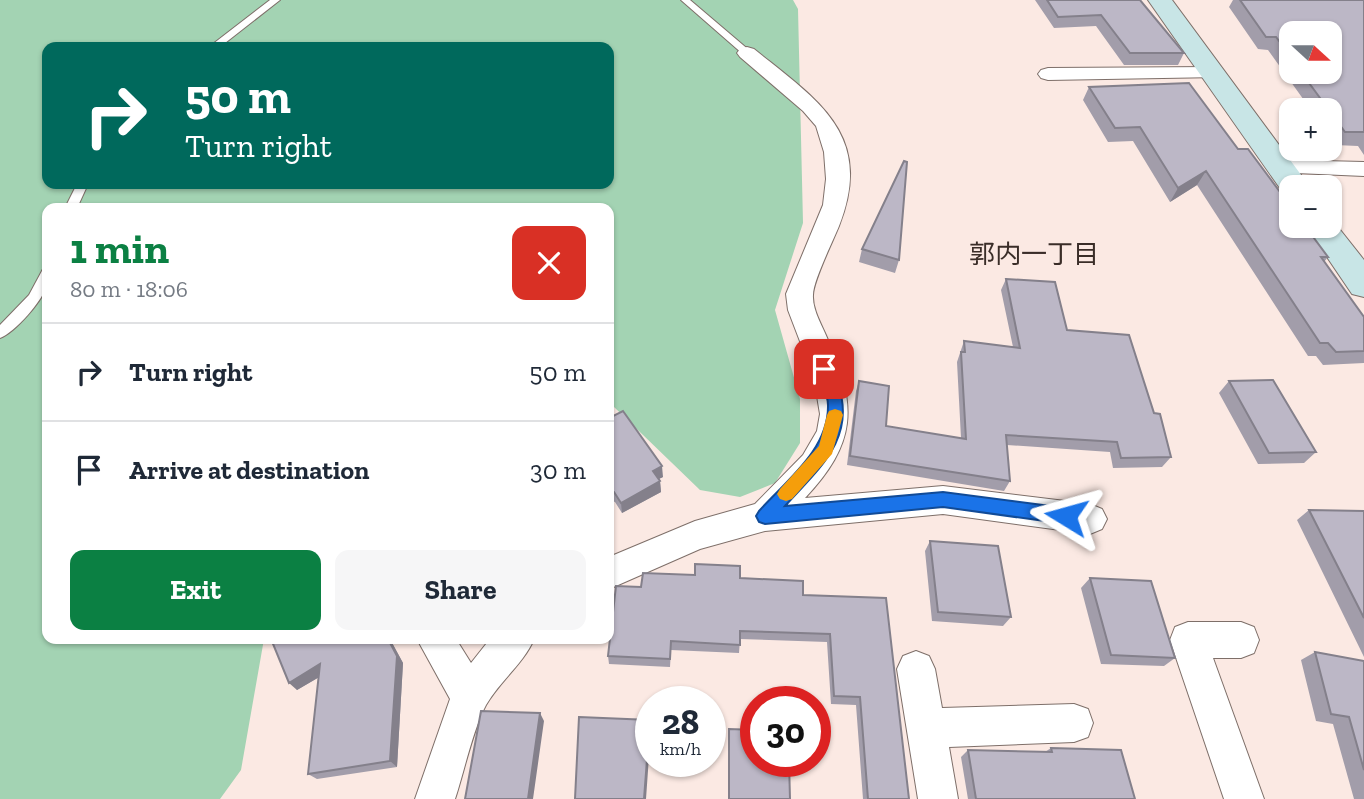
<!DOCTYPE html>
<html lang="en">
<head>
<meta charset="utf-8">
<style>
	body { margin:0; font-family:"Zilla Slab","Noto Sans JP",serif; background:#f6f6f7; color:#1f2937; height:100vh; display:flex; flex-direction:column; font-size:26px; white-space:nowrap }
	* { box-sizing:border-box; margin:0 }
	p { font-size:23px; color:#747a83 }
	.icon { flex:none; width:38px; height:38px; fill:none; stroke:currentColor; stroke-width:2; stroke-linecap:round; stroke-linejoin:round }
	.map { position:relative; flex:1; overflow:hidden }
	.details { position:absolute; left:42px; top:203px; width:572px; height:441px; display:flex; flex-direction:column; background:#fff; border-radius:14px; box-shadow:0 2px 5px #0004 }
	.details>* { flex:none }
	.top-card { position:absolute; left:42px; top:42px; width:572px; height:147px; border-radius:14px; box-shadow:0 2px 5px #0004; background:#00695c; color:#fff; overflow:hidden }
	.needle { width:46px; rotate:111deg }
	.controls { position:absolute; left:1279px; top:21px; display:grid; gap:14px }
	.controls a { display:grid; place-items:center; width:63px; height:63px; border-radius:14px; background:#fff; box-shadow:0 2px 5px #0004; font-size:35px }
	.speed { position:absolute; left:635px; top:686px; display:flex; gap:14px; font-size:35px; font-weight:700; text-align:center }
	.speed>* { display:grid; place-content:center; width:91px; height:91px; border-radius:50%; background:#fff; box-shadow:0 2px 5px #0004; line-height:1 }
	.speed small { font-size:18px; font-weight:400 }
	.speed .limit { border:10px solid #d22; background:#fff; color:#111 }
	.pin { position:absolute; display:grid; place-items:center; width:60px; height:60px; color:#fff; margin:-30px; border-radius:14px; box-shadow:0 4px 10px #0006 }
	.me { position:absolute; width:77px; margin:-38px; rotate:278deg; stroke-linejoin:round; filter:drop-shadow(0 0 5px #0008) }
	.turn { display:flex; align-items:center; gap:24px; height:147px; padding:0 28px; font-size:32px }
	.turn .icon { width:91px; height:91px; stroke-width:2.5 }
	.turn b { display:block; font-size:49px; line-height:60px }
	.round { display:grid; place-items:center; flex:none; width:74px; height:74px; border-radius:14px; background:#f6f6f7 }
	.headline { display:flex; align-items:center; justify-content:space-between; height:119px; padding:0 28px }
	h1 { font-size:42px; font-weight:700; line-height:52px; color:#0b8043 }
	.button { display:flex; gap:14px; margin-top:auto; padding:14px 28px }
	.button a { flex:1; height:80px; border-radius:14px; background:#0b8043; color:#fff; font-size:28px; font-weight:700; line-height:80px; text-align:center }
	.button a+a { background:#f6f6f7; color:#1f2937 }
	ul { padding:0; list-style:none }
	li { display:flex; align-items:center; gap:21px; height:98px; padding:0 28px; border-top:2px solid #e0e1e3 }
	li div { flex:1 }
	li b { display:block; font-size:26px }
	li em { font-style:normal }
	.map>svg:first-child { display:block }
</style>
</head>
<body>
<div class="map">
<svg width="1364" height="799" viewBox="0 0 1364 799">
	<rect width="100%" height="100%" fill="#fbe9e3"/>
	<path fill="#a3d3b3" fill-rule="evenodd" d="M0 0H793L798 9 803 223 775 310 800 399V443L775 483 740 497 700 490 614 407 609 398V208H47V639H264L241 770 220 799H0ZM47 47H609V184H47Z"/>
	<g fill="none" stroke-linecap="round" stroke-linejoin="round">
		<defs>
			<path id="lane" d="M270 0H280L220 47H209Z
				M681 0H690L750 51V55H744Z
				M77 184H88L77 208H65Z
				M47 268C47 272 48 279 47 284 44 300 14 333 0 338V325L29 295 43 269Z"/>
			<path id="street" d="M747 47 754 49C817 100 875 134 839 226 833 241 813 281 813 295 812 310 823 327 828 340 858 407 856 444 805 498L943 486 1090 504 1102 509 1107 519 1102 529 1090 534 943 514 765 531 700 549 609 589V557L695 521 755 504 803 455 817 431 820 414 814 378 788 310 786 294 823 205 826 179 824 152 816 126 803 111 740 57 737 53 740 49Z
				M1213 67 1220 69 1223 73 1220 77 1048 80 1041 78 1038 74 1041 70 1048 68Z
				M1281 160 1364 162V176L1273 172 1269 167 1273 162Z
				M1188 622H1241L1254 627 1259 640 1254 653 1241 658H1213L1264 799H1224L1170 640 1175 627Z
				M417 639H456L471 663 490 639H534C524 663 500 681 486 705 473 729 464 772 455 799H415L450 699Z
				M916 651 929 656 935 669 942 708 1074 704 1088 709 1093 723 1088 737 1074 742 949 747 958 799H918L897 669 903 656Z"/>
			<path id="secondary" d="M1148 0H1172L1310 187H1292V196L1284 194Z
				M1330 217 1364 260V297L1352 294 1306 226H1330Z"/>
		</defs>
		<use href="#lane" stroke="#7e6f69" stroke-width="2"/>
		<use href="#street" stroke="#7e6f69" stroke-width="2"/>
		<use href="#secondary" stroke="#7e6f69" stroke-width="2"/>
		<use href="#lane" fill="#fff" fill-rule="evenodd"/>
		<use href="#street" fill="#fff" fill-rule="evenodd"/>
		<use href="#secondary" fill="#c8e5e6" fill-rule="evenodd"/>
	</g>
	<path fill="#a29daa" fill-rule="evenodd" d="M1035 0H1140L1184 53 1178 65H1124L1096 26 1054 28Z
		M1233 0H1364V155L1358 146 1335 145 1330 138V110H1311L1268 50 1258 49 1229 7ZM1292 33 1330 72H1292Z
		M1089 87 1238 149 1328 257 1324 262 1364 317V363L1323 365 1316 356H1308L1197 185 1170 202 1133 141 1108 142 1083 100Z
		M862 249 899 260 895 273 859 262Z
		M1006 279 1067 330 1154 413 1171 457 1162 467 1113 468 1110 452 1007 445 1010 481 1004 491 847 465 856 391 859 381 886 426 961 438 957 362 964 341 1013 347 1001 290Z
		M1229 381 1316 452 1304 463 1258 464 1219 393Z
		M609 418 663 477 658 479 660 481 661 492 622 513 615 502 609 500Z
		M1309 510 1364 511V657L1297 520Z
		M930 541 1011 617 1003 626 932 621 925 551Z
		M740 578 803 595 886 598 909 799H863L856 705 831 704 827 642 740 639 739 653 671 650 670 667 609 664 608 656 641 587Z
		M1090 578 1175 658 1164 666 1101 664 1081 588Z
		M271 639H390L403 663 397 767 317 779 308 774 319 677 297 690Z
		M1315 652 1364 661V799H1354L1333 724 1316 721 1301 660Z
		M729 729 790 799H728V736Z
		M1051 748 1135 799H968L961 757 968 750 1045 752Z"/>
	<path fill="#84808b" d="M1206 171 1197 185 1170 202 1178 188Z
		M662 466 663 477 653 482V471Z
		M660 481 661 492 622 513 621 503Z
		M388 639H390L403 663 397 767 390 761Z
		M320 664 328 672 297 690 289 683Z
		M540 713 544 721 533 799H528Z
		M650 720 651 728 646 799H644Z"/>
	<path fill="#bcb7c6" stroke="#84808b" stroke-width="2" d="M1047 0H1140L1184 53H1130L1101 15 1058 17Z
		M1240 0H1364V132H1345L1301 72H1330V33H1292V58L1276 37H1266Z
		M1189 83 1238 149H1248L1292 208V226H1305L1328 257H1321L1364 317V351L1336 352 1328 343H1320L1206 171 1178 188 1140 127 1115 128 1089 87Z
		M904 161 907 162 899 260 862 249Z
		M1006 279 1055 282 1067 330 1129 335 1154 413 1160 414 1171 457 1121 458 1117 442 1006 435 1010 481 850 456 859 381 889 386 886 426 966 439 961 352H965L964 341 1020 348Z
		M1273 380 1316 452 1269 453 1229 381Z
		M623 411 662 466 653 471 660 481 621 503 614 492 609 490V418Z
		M1309 510 1364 511V618Z
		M930 541 998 546 1011 617 938 612Z
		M695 564 740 566V578L803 581V595L886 598 909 799H868L860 697 834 696 830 634 740 631V645L671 641 670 659 608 656 616 586 641 587 643 573 695 575Z
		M1090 578 1151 581 1175 658 1111 655Z
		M271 639H388L397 656 390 761 308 774 320 664 289 683Z
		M1315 652 1364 661V770L1349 717 1331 714Z
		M481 711 540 713 528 799H465Z
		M579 717 650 720 644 799H575Z
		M729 729 756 730V761H789L790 799H729Z
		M1051 748 1121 750 1135 799H976L968 750 1052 752Z"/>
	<path fill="#1a73e8" stroke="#114b97" stroke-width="2" d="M824 363C834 366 835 376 838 384 857 439 818 469 785 506L943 492 1066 508 1072 510 1075 516 1072 521 1066 524 943 507 765 524 759 522 756 516 759 511C787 480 829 449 828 405 828 393 820 380 817 369Z"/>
	<path fill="#f59e0b" d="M835 409 841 411 843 415 832 454 792 499 786 501 780 499 777 494 780 489 819 446 827 415 829 411Z"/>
	<g text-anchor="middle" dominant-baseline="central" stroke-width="7" stroke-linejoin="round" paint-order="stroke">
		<g font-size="26" fill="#3a2d28" stroke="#fbe9e3">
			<text x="1034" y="254">郭内一丁目</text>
		</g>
	</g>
</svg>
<div class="controls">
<a><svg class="needle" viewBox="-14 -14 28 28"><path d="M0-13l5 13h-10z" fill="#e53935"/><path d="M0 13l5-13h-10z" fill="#747a83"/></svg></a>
<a>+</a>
<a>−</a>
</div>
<div class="speed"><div>28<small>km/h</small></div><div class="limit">30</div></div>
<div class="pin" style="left:824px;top:369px;background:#d93025"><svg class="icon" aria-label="arrive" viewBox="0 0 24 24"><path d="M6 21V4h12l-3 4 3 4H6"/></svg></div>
<svg class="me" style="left:1066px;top:516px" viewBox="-20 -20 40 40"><path d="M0-17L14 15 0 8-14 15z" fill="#1a73e8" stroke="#fff" stroke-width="4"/></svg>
<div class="top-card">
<div class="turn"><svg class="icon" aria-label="right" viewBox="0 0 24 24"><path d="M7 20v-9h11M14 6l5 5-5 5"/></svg><div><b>50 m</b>Turn right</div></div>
</div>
<section class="details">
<div class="headline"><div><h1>1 min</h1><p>80 m · 18:06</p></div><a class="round" style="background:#d93025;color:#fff"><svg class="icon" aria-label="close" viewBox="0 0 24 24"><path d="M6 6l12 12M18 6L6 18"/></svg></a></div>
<ul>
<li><svg class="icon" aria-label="right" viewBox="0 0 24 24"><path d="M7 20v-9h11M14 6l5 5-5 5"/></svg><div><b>Turn right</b></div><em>50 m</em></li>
<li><svg class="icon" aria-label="arrive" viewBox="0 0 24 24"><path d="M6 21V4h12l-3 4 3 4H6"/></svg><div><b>Arrive at destination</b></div><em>30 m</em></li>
</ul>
<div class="button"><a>Exit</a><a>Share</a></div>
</section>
</div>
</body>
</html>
